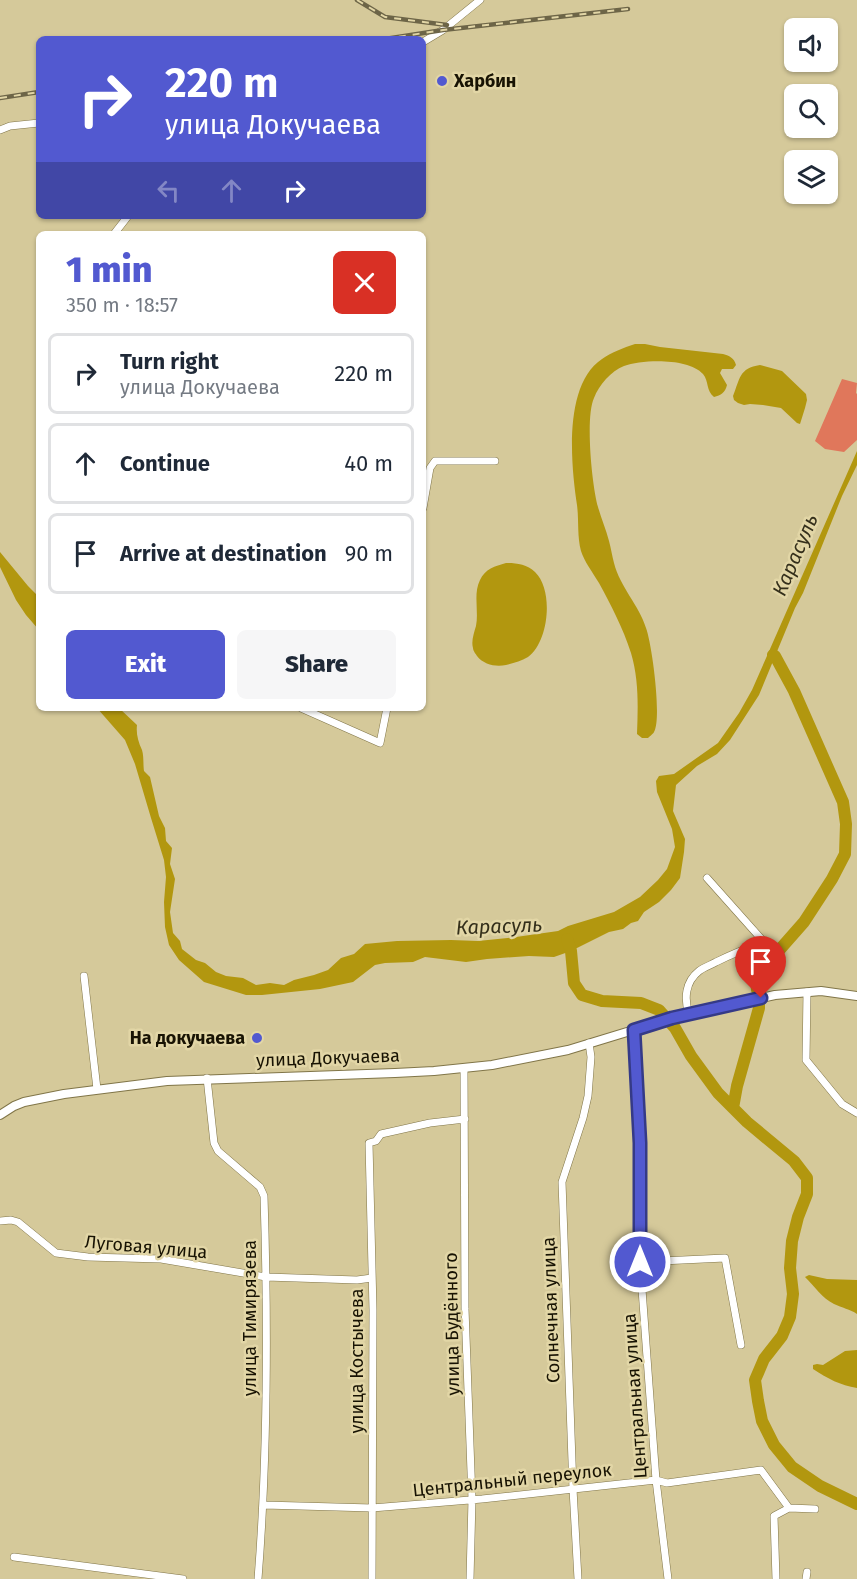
<!DOCTYPE html>
<html lang="en">
<head>
<meta charset="utf-8">
<style>
	body { margin:0; font-family:"Fira Sans",sans-serif; background:#f6f6f7; color:#1f2937; height:100vh; display:flex; flex-direction:column; font-size:22px; white-space:nowrap }
	* { box-sizing:border-box; margin:0 }
	p { font-size:20px; color:#747a83 }
	.icon { flex:none; width:33px; height:33px; fill:none; stroke:currentColor; stroke-width:2; stroke-linecap:round; stroke-linejoin:round }
	.map { position:relative; flex:1; overflow:hidden }
	.sheet { position:absolute; left:36px; top:231px; width:390px; height:480px; display:flex; flex-direction:column; background:#fff; border-radius:9px; box-shadow:0 2px 4px #0004 }
	.sheet>* { flex:none }
	.banner { position:absolute; left:36px; top:36px; width:390px; height:183px; border-radius:9px; box-shadow:0 2px 4px #0004; background:#5259d0; color:#fff; overflow:hidden }
	.fabs { position:absolute; left:784px; top:18px; display:grid; gap:12px }
	.fabs a { display:grid; place-items:center; width:54px; height:54px; border-radius:9px; background:#fff; box-shadow:0 2px 4px #0004; font-size:30px }
	.pin { position:absolute; display:grid; place-items:center; width:51px; height:51px; color:#fff; margin:-62px -26px; border-radius:50% 50% 50% 0; rotate:-45deg; box-shadow:0 0 6px #0007 }
	.pin .icon { rotate:45deg }
	.me { position:absolute; width:66px; margin:-33px; rotate:0deg; stroke-linejoin:round; filter:drop-shadow(0 0 4px #0008) }
	.turn { display:flex; align-items:center; gap:21px; height:126px; padding:0 30px; font-size:27px }
	.turn .icon { width:78px; height:78px; stroke-width:2.5 }
	.turn b { display:block; font-size:42px; line-height:51px }
	.lanes { display:flex; align-items:center; height:57px; padding:0 30px; background:#0003; justify-content:center; gap:30px; direction:ltr }
	.lanes .off { opacity:.35 }
	.round { display:grid; place-items:center; flex:none; width:63px; height:63px; border-radius:9px; background:#f6f6f7 }
	.overview { display:flex; align-items:center; justify-content:space-between; height:102px; padding:0 30px }
	h1 { font-size:36px; font-weight:800; line-height:45px; color:#5259d0 }
	.primary-button { display:flex; gap:12px; margin-top:auto; padding:12px 30px }
	.primary-button a { flex:1; height:69px; border-radius:9px; background:#5259d0; color:#fff; font-size:24px; font-weight:800; line-height:69px; text-align:center }
	.primary-button a+a { background:#f6f6f7; color:#1f2937 }
	ul { padding:0; list-style:none }
	li { display:flex; align-items:center; gap:18px; height:81px; margin:0 12px 9px; padding:0 18px; border:3px solid #e0e1e3; border-radius:9px }
	li div { flex:1 }
	li b { display:block; font-size:22px }
	li em { font-style:normal }
	.map>svg:first-child { display:block }
</style>
</head>
<body>
<div class="map">
<svg width="857" height="1579" viewBox="0 0 857 1579">
	<rect width="100%" height="100%" fill="#d5c99a"/>
	<path fill="#e0775b" d="M842 379 857 383 856 393 857 394V440L844 452 825 449 815 441Z"/>
	<path fill="#b2970f" d="M635 344H645L660 347 723 354C730 356 734 358 736 365L733 369H722L720 373 727 385C725 393 721 395 714 397 706 391 709 381 703 374 689 358 643 359 624 366 611 371 599 385 594 398 585 417 592 486 598 507 601 518 606 529 609 541 611 548 612 556 614 563 620 587 639 605 646 628 652 644 662 719 654 732 654 733 649 737 648 738H642L637 734C638 707 639 680 631 653 623 628 611 605 599 583 593 573 584 561 581 551 577 536 579 520 577 505 571 465 563 385 602 359 612 352 623 348 635 344Z
		M760 365 782 371 806 394 807 400 805 408 800 424 797 423 781 408 763 405 750 404 744 405 738 403 734 400 733 396C740 379 739 368 760 365Z
		M857 451V465L842 496 803 593 795 608 759 695 730 740 717 754 697 766 676 785 673 811 685 839 684 852 680 878 671 890 659 902 644 912 638 921 631 923 623 929 609 932 571 951 554 957 529 956 487 959 466 962 425 957 413 962 385 963 375 965 353 982 320 989 262 995H246L204 982 179 960 169 945 165 927 164 902 166 877 164 860 151 818 135 764 125 740 97 708H119L137 725C136 734 138 741 142 750 144 756 143 765 144 771L150 777 159 816 165 828 166 841 172 848 170 864 175 879 170 912 173 933 180 941 182 949 196 960 205 963 216 972 226 976 243 978 256 985 270 983 284 985 294 980 314 975 328 970 341 958 354 954 365 944 397 941 451 940 478 941 516 937 558 931 568 926 614 912 640 897 658 880 667 869 675 847 672 829 657 792 656 781 659 776 674 774 718 743 739 713 752 690Z
		M0 552 28 586 39 597V630L26 615 16 600 0 567Z
		M506 563C516 563 527 564 535 572 554 590 549 642 528 657 521 661 514 663 506 665 496 667 484 665 477 656 476 654 473 651 473 648 471 641 474 633 476 626 479 611 473 594 480 580 485 569 495 566 506 563Z
		M809 1275 827 1279 857 1280V1314C850 1309 842 1308 834 1304 822 1298 815 1287 805 1277Z
		M857 1350V1388C840 1385 828 1379 813 1369V1365L817 1364 823 1365 845 1351Z"/>
	<g fill="none" stroke-linecap="round" stroke-linejoin="round">
		<path stroke="#b2970f" stroke-width="12" d="M567 939 571 951 574 983 582 995 602 1001 641 1003 659 1010 675 1028 691 1056 718 1093 747 1122 794 1161 807 1178V1194L798 1217 792 1241 790 1268 793 1294 790 1317 782 1336 764 1359 755 1380 758 1401 762 1421 774 1445 792 1467 820 1486 857 1504
			M757 990 756 979 767 964 804 922 832 879 845 854 846 824 843 802 794 691 775 656 773 655
			M733 1108 737 1086 759 1008V1003"/>
		<defs>
			<path id="minor" d="M423 42 443 30 480 0
				M0 130 10 126 39 123
				M114 234 128 216
				M423 508 430 468 435 461H495
				M301 708 380 743 387 708
				M84 976 97 1089
				M807 992 806 1060 842 1104 857 1113
				M689 1014C684 999 685 982 699 971 704 967 711 965 716 962 732 954 747 948 764 942L707 878
				M634 1030 640 1143V1262L656 1480 668 1579
				M464 1068 465 1309 472 1499 470 1579
				M207 1078 214 1143 218 1151 260 1187 264 1196C268 1324 268 1452 258 1579
				M0 1221 11 1220 18 1222 56 1253 88 1257 161 1259 266 1277 357 1280 372 1278
				M640 1262 725 1258 741 1345
				M264 1505 372 1508 482 1499 656 1480 667 1483 761 1470 789 1508 815 1509
				M14 1557 183 1579
				M372 1579 373 1310 369 1143 376 1141 381 1134 430 1123 465 1119
				M578 1579 573 1489 562 1182 583 1118 588 1096 591 1057 589 1043
				M776 1579 774 1516 789 1508
				M806 1579 807 1572"/>
			<path id="major" d="M0 1115 14 1106 24 1102 64 1094 167 1081 395 1073 434 1071 492 1065 568 1050 673 1018 775 995 821 991 857 996"/>
		</defs>
		<use href="#minor" stroke="#807548" stroke-width="8"/>
		<use href="#major" stroke="#807548" stroke-width="10"/>
		<use href="#minor" stroke="#fff" stroke-width="7"/>
		<use href="#major" stroke="#fff" stroke-width="8"/>
		<defs>
			<path id="rail" d="M357 0 385 17 447 25
				M385 39 443 30 628 9
				M0 98 39 92"/>
		</defs>
		<use href="#rail" stroke="#6d6547" stroke-width="4.5"/>
		<use href="#rail" stroke="#e2d6a6" stroke-width="2" stroke-dasharray="7" stroke-linecap="butt"/>
	</g>
	<g fill="none" stroke-linecap="round" stroke-linejoin="round">
		<defs>
			<path id="route" d="M640 1262V1143L634 1030 672 1018 761 998"/>
		</defs>
		<use href="#route" stroke="#353a87" stroke-width="15"/>
		<use href="#route" stroke="#5259d0" stroke-width="10"/>
	</g>
	<g fill="#5259d0" stroke="#e2d6a6" stroke-width="2">
		<circle cx="442" cy="81" r="6"/>
		<circle cx="257" cy="1038" r="6"/>
	</g>
	<g text-anchor="middle" dominant-baseline="central" stroke-width="5" stroke-linejoin="round" paint-order="stroke">
		<g font-size="18" font-weight="bold" fill="#181303" stroke="#e2d6a6" text-anchor="start">
			<text x="454" y="81">Харбин</text>
			<text x="245" y="1038" text-anchor="end">На докучаева</text>
		</g>
		<g font-size="18" fill="#181303" stroke="#e2d6a6">
			<text transform="translate(328 1058) rotate(-2)">улица Докучаева</text>
			<text transform="translate(146 1247) rotate(5)">Луговая улица</text>
			<text transform="translate(551 1310) rotate(-92)">Солнечная улица</text>
			<text transform="translate(250 1318) rotate(-90)">улица Тимирязева</text>
			<text transform="translate(452 1324) rotate(-91)">улица Будённого</text>
			<text transform="translate(357 1361) rotate(-90)">улица Костычева</text>
			<text transform="translate(635 1396) rotate(-94)">Центральная улица</text>
			<text transform="translate(512 1480) rotate(-6)">Центральный переулок</text>
		</g>
		<g font-size="20" font-style="italic" fill="#342f1b" stroke="#e2d6a6">
			<text transform="translate(795 555) rotate(-67)">Карасуль</text>
			<text transform="translate(499 926) rotate(-2)">Карасуль</text>
		</g>
	</g>
</svg>
<div class="fabs">
<a><svg class="icon" aria-label="sound" viewBox="0 0 24 24"><path d="M4 9h4l5-4v14l-5-4H4zM17 9q2 3 0 6"/></svg></a>
<a><svg class="icon" aria-label="search" viewBox="0 0 24 24"><circle cx="10" cy="10" r="6"/><path d="M15 15l6 6"/></svg></a>
<a><svg class="icon" aria-label="layers" viewBox="0 0 24 24"><path d="M12 4l9 5-9 5-9-5zM3 14l9 5 9-5"/></svg></a>
</div>
<div class="pin" style="left:761px;top:998px;background:#d93025"><svg class="icon" aria-label="arrive" viewBox="0 0 24 24"><path d="M6 21V4h12l-3 4 3 4H6"/></svg></div>
<svg class="me" style="left:640px;top:1262px" viewBox="-20 -20 40 40"><circle r="17" fill="#5259d0" stroke="#fff" stroke-width="3"/><path d="M0-11L8 9 0 5-8 9z" fill="#fff"/></svg>
<div class="banner">
<div class="turn"><svg class="icon" aria-label="right" viewBox="0 0 24 24"><path d="M7 20v-9h11M14 6l5 5-5 5"/></svg><div><b>220 m</b>улица Докучаева</div></div>
<div class="lanes"><svg class="icon off" aria-label="left" viewBox="0 0 24 24"><path d="M17 20v-9H6M10 6l-5 5 5 5"/></svg><svg class="icon off" aria-label="ahead" viewBox="0 0 24 24"><path d="M12 20V5M6 11l6-6 6 6"/></svg><svg class="icon" aria-label="right" viewBox="0 0 24 24"><path d="M7 20v-9h11M14 6l5 5-5 5"/></svg></div>
</div>
<section class="sheet">
<div class="overview"><div><h1>1 min</h1><p>350 m · 18:57</p></div><a class="round" style="background:#d93025;color:#fff"><svg class="icon" aria-label="close" viewBox="0 0 24 24"><path d="M6 6l12 12M18 6L6 18"/></svg></a></div>
<ul>
<li><svg class="icon" aria-label="right" viewBox="0 0 24 24"><path d="M7 20v-9h11M14 6l5 5-5 5"/></svg><div><b>Turn right</b><p>улица Докучаева</p></div><em>220 m</em></li>
<li><svg class="icon" aria-label="ahead" viewBox="0 0 24 24"><path d="M12 20V5M6 11l6-6 6 6"/></svg><div><b>Continue</b></div><em>40 m</em></li>
<li><svg class="icon" aria-label="arrive" viewBox="0 0 24 24"><path d="M6 21V4h12l-3 4 3 4H6"/></svg><div><b>Arrive at destination</b></div><em>90 m</em></li>
</ul>
<div class="primary-button"><a>Exit</a><a>Share</a></div>
</section>
</div>
</body>
</html>
